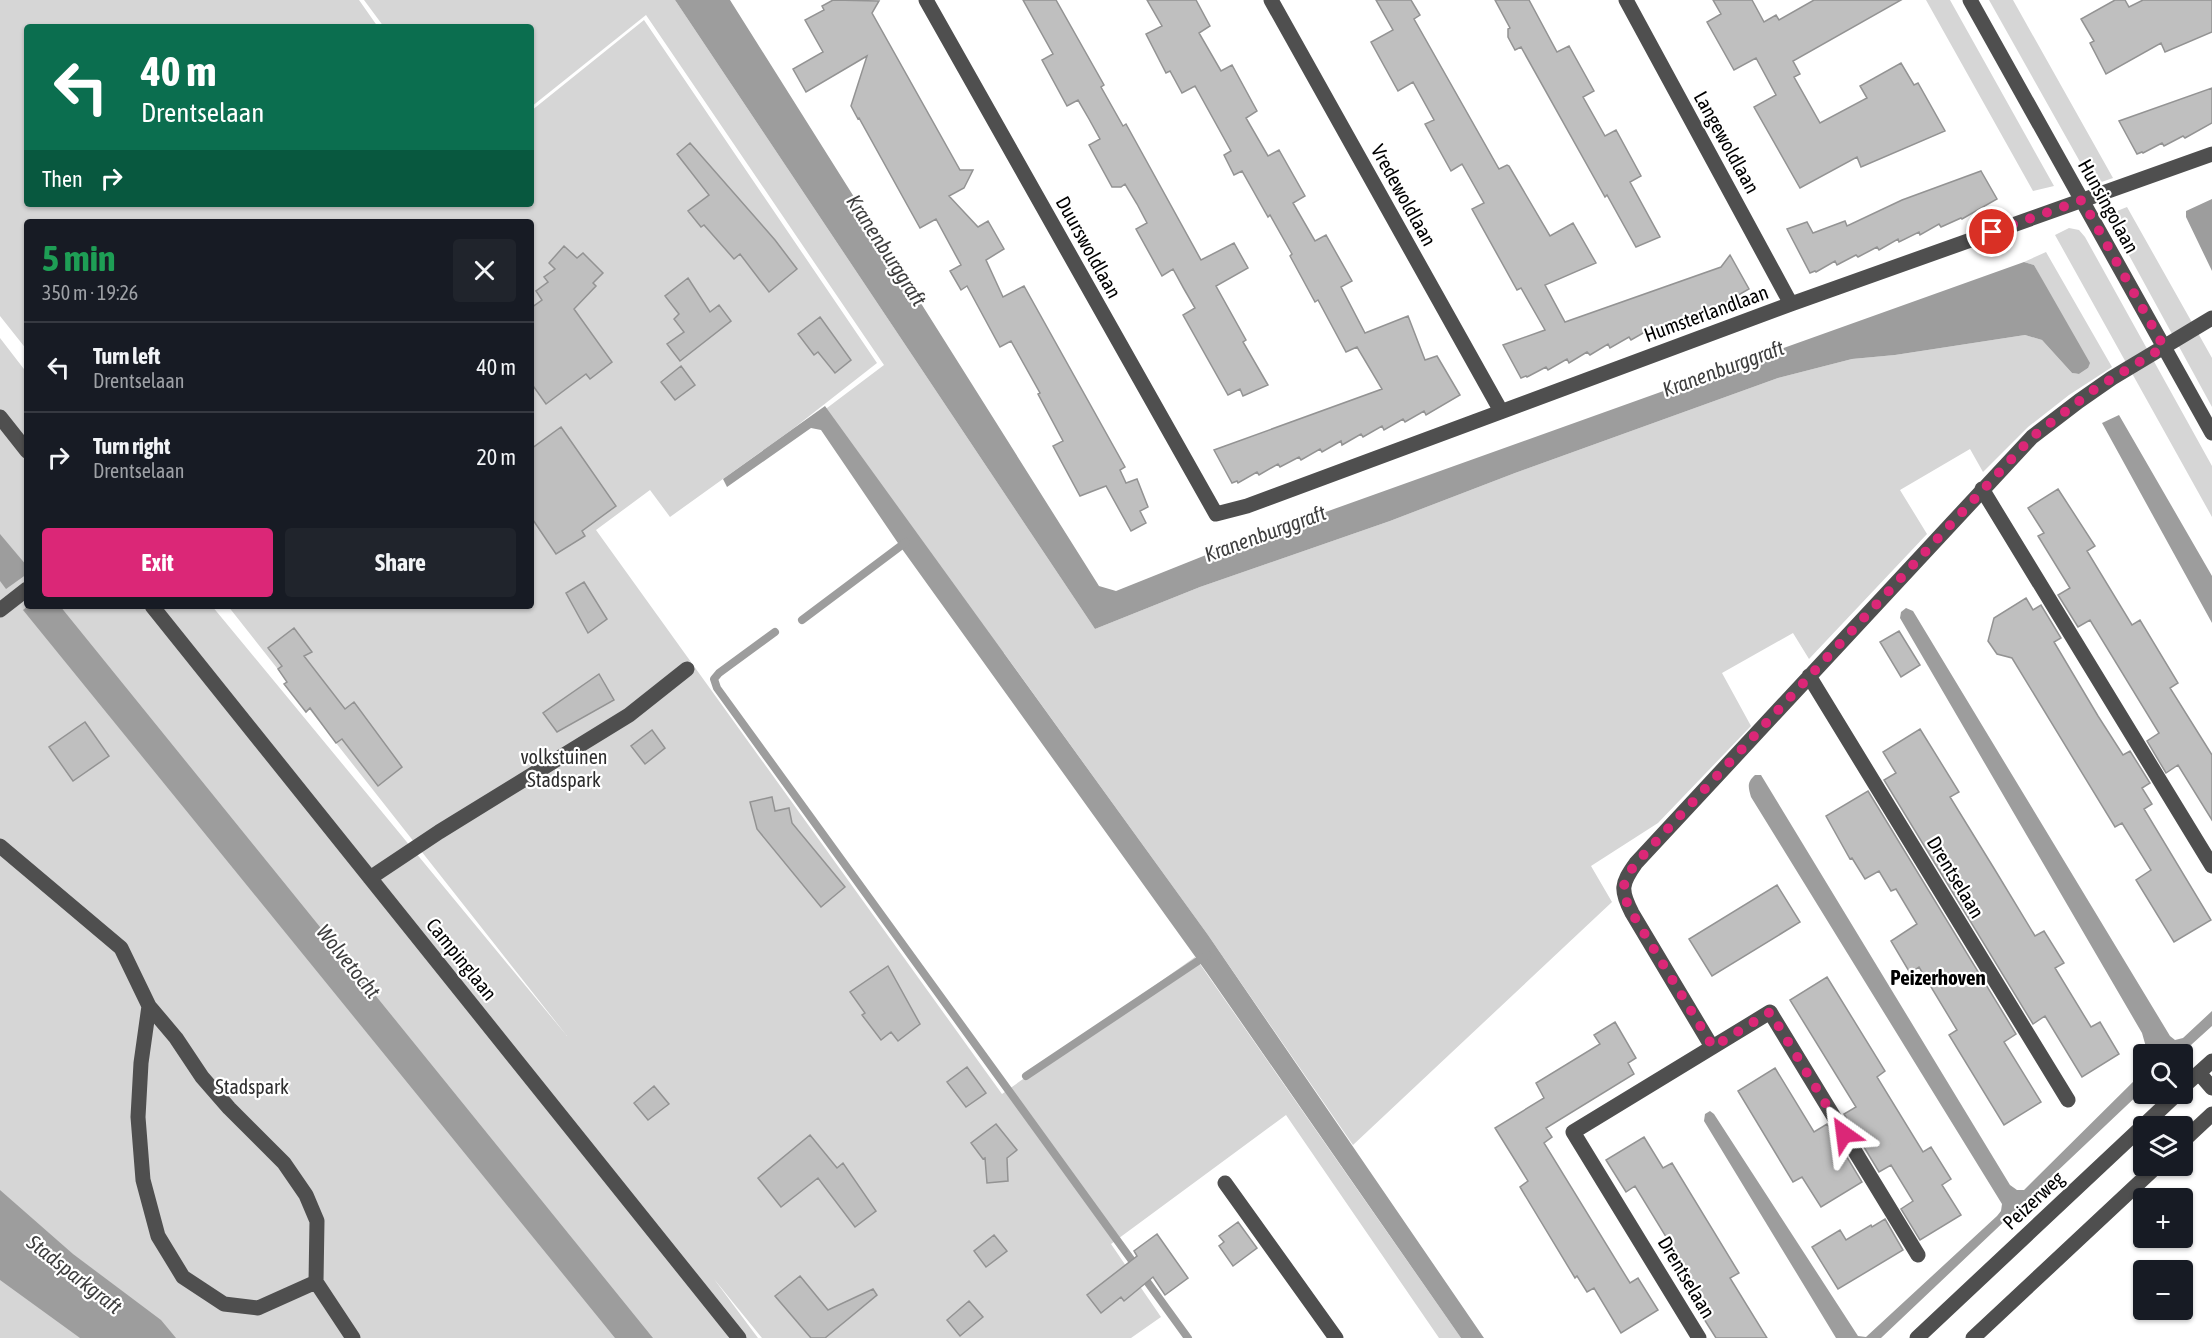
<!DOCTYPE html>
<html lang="en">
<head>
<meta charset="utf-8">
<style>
	body { margin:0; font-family:"Asap Condensed",sans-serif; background:#20242c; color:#f1f3f6; height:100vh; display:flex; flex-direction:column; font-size:22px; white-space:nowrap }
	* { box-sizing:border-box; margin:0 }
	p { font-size:20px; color:#9ea1a6 }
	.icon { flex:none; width:33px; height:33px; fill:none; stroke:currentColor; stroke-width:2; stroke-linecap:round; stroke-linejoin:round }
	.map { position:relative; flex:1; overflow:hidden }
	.drawer { position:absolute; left:24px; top:219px; width:510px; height:390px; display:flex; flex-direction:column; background:#171b24; border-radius:6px; box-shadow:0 2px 4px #0004 }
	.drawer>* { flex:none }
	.top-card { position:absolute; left:24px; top:24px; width:510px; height:183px; border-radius:6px; box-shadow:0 2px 4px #0004; background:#0b6e4f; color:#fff; overflow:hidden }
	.tools { position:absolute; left:2133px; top:1044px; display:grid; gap:12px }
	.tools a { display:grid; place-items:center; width:60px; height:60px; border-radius:6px; background:#171b24; box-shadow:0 2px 4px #0004; font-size:30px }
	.pin { position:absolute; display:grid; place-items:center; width:51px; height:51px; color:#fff; margin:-26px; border:3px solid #fff; border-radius:50%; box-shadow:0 2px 6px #0007 }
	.me { position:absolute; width:66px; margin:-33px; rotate:329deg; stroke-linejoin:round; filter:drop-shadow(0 0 4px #0008) }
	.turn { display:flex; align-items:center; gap:21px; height:126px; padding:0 18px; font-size:27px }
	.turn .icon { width:78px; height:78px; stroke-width:2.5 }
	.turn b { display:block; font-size:42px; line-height:51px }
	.then { display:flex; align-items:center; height:57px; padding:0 18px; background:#0003; gap:12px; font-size:22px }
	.round { display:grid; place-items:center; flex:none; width:63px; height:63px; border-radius:6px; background:#20242c }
	.head { display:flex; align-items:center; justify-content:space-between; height:102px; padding:0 18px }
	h1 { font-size:36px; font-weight:700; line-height:45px; color:#1e9e55 }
	.primary-button { display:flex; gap:12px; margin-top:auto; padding:12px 18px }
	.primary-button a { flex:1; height:69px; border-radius:6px; background:#db2777; color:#fff; font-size:24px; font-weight:700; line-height:69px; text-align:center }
	.primary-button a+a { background:#20242c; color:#f1f3f6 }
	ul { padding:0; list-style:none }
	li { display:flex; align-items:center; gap:18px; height:90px; padding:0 18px; border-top:2px solid #363941 }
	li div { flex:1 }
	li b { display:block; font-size:22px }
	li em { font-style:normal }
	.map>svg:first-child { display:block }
</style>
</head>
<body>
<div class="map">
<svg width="2212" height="1338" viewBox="0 0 2212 1338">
	<rect width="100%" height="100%" fill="#fff"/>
	<path fill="#d6d6d6" d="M0 0H359L378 27H27V204H531V111L644 20 877 363 794 428 670 517 650 490 596 530 1002 1094 1195 957 1461 1338H1439L1286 1115 1111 1244 1161 1317 1131 1338H762L714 1279 758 1338H0V338L27 373V606H212L567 1036 228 606H531V222H27V350L0 316Z
		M364 0H675L1095 629 1200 587 1390 521 1515 473 1778 378 1852 359 1895 355 2025 335 2042 340 2072 373 2079 374 2088 368 2034 265 2024 262 2046 252 2112 367 2069 395 2028 427 1983 472 1970 449 1900 490 1927 534 1809 659 1793 633 1722 673 1751 726 1658 823 1591 866 1612 902 1353 1145 1208 935 1004 653 994 656 823 411 884 365 646 15 531 107V27H384Z
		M1926 0H1950L2054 186 2033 191Z
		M1989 0H2013L2113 178 2093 185Z
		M2127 207 2212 358V407L2107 215Z
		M2069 228 2079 230 2085 237 2212 466V517L2055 235Z"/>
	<path fill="#9d9d9d" d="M675 0H730L1099 586 1116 591 1211 553 2024 262 2034 265 2090 363 2088 368 2079 374 2072 373 2042 340 2025 335 1895 355 1852 359 1778 378 1515 473 1390 521 1200 587 1095 629Z
		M2212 199V271L2186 217V211Z
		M825 406 1208 935 1484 1338H1461L1207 973 902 549 821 430 811 428 727 487 723 479Z
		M2119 415 2212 576V623L2102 423Z
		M0 534 27 566V574L6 589 0 581Z
		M28 606H60L653 1338H615L23 610Z
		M1906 608 1913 611 2170 1036 2175 1040 2183 1038 2212 1011V1026L2181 1054H2148L2142 1033 1900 618 1901 612Z
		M1755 775H1761L2010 1185 2017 1190H2024L2143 1072V1090L1881 1338H1836L1704 1121 1705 1114 1710 1111 1714 1114 1858 1336 1866 1337 1997 1216 2001 1211 2002 1204 1751 797C1748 787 1747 782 1755 775Z
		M0 1190 73 1254 161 1320 176 1338H80L0 1280Z"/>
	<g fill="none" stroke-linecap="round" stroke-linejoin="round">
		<path stroke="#9d9d9d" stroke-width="8" d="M802 620 906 542
			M775 632 719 673 714 679 717 688 1188 1338
			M1026 1076 1207 955"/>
	</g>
	<path fill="#bfbfbf" stroke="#939393" stroke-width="1.5" d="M833 0 879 1 872 13 960 170H973L964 188 949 196 978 227 988 221 1004 249 986 260 1003 297 1024 286 1125 467 1120 470 1126 483 1137 479 1148 507 1140 511 1146 523 1131 531 1106 486 1080 496 1053 446 1063 441 1038 394 1040 393 1011 341 1000 347 967 286 961 290 950 271 961 265 936 219 920 228 859 118 858 119 851 106 867 56 806 92 793 69 823 52 805 20 824 10 822 6Z
		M1023 0H1056L1104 85 1101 87 1123 126 1126 124 1201 260 1234 243 1248 268 1216 286 1246 340 1243 342 1268 385 1243 396 1240 389 1228 395 1183 315 1195 308 1184 289 1173 269 1162 276 1136 229 1147 223 1137 204 1125 184 1121 187H1112L1089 145 1100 139 1089 119 1078 100 1067 106 1042 60 1053 54Z
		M1147 0H1196L1210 26 1199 33 1221 71 1232 65 1257 111 1246 118 1268 156 1279 150 1305 196 1293 203 1315 241 1326 235 1352 281 1341 287 1365 333 1408 316 1425 360 1437 356 1460 395 1426 415 1424 411 1405 422 1403 419 1384 430 1382 426 1363 437 1361 434 1342 445 1341 441 1322 452 1320 449 1301 460 1299 457 1280 467 1278 464 1259 475 1257 472 1238 483 1237 481 1232 483 1214 450 1382 389 1357 347 1346 352 1318 300 1315 302 1290 256 1292 254 1270 215 1268 217 1242 171 1234 175 1224 155 1231 151 1195 86 1182 93 1170 71 1166 73 1146 34 1162 26Z
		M1376 0H1411L1420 15 1414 19 1499 169 1507 165 1509 166 1550 236 1573 223 1596 263 1545 285 1565 322 1721 267 1730 255 1749 289 1714 309 1712 306 1694 317 1692 314 1673 325 1671 321 1652 332 1650 329 1631 340 1629 337 1610 348 1608 344 1590 355 1587 352 1569 363 1567 359 1548 370 1546 367 1527 377 1526 376 1521 378 1503 345 1545 330 1521 288 1517 290 1472 209 1484 203 1462 164 1451 171 1425 124 1434 120 1413 82 1398 91 1371 42 1393 30Z
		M1495 0H1529L1557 52 1569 46 1594 91 1583 97 1605 136 1616 130 1641 176 1630 182 1660 237 1636 247 1607 195 1605 197 1521 47 1515 50 1508 37V29L1510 28Z
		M1713 0H1752L1764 22 1776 15 1779 20 1814 0H1901L1793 61 1800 74 1794 77 1820 123 1867 98 1860 86 1901 63 1914 85 1918 83 1945 131 1861 167 1857 157 1800 188 1754 107 1776 95 1756 58 1734 70 1707 22 1721 14Z
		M2115 0H2125L2129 7 2143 0H2212V32L2165 52 2161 43 2106 74 2090 43 2094 41 2081 19Z
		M2212 88V123L2185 138 2183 136 2164 146 2162 143 2143 153 2142 152 2137 154 2119 121Z
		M690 143 775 240 797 269 769 292 740 254 734 259 704 225 701 227 688 211 709 195 677 154Z
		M1981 171 1997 199 1962 219 1961 218 1941 227 1939 224 1920 235 1919 232 1899 242 1898 239 1879 250 1877 247 1858 257 1856 255 1837 265 1835 261 1816 272 1815 271 1810 273 1787 229 1807 222 1813 233 1845 221 1847 226 1902 200Z
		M564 246 577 258 583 253 603 273 593 283 596 286 574 309 612 362 590 379 586 374 546 404 531 383V308L542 300 536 291 548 282 544 277 555 269 549 263Z
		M688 278 710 312 719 305 731 321 680 361 667 344 684 332 674 319 679 314 665 296Z
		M820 317 851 360 835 373 818 352 814 355 798 334Z
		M681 366 695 385 675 400 661 382Z
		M561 427 616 506 582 531 585 536 556 554 531 517V449Z
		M2058 489 2095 546 2087 551 2132 625 2140 620 2178 683 2170 688 2212 755V820L2178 765 2166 773 2147 741 2159 733 2090 620 2078 627 2058 595 2070 588 2038 536 2044 533 2028 508Z
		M584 582 607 619 588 633 566 593Z
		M2026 598 2033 610 2041 605 2061 638 2054 642 2098 716 2123 755 2130 751 2150 783 2142 788 2152 804 2144 809 2211 920 2174 942 2136 880 2151 870 2122 823 2115 827 2012 658 1997 654 1988 641 1994 618Z
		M294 628 312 652 304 656 345 709 354 702 402 767 378 786 342 739 336 743 310 708 306 712 284 684 287 682 278 669 282 666 268 648Z
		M1899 631 1920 665 1901 677 1880 642Z
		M599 674 614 700 557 732 543 713Z
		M85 722 109 756 73 781 49 747Z
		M1920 729 1959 792 1950 797 1995 870 2035 936 2044 931 2064 963 2055 968 2091 1027 2100 1022 2119 1054 2082 1077 2045 1016 2033 1024 1884 780 1896 773 1883 752Z
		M652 730 665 748 645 764 631 746Z
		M1868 791 2016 1034 2004 1042 2041 1102 2004 1125 1949 1035 1957 1030 1919 967 1910 973 1891 941 1917 924 1896 889 1891 891 1879 871 1865 879 1852 858 1850 859 1826 816Z
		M772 797 775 811 789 808 792 823 845 887 821 907 757 829 750 802Z
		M1777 885 1800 922 1712 976 1689 939Z
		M888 966 920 1024 898 1041 891 1032 881 1040 862 1015 865 1013 850 992Z
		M1827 977 1885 1071 1877 1077 1923 1152 1931 1147 1951 1179 1942 1185 1961 1215 1920 1240 1901 1209 1913 1201 1891 1165 1879 1172 1844 1114 1856 1107 1790 1000Z
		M1615 1022 1636 1058 1628 1063 1634 1074 1546 1128 1552 1137 1544 1143 1630 1283 1638 1278 1658 1310 1621 1333 1594 1288 1587 1292 1577 1276 1575 1278 1520 1187 1528 1181 1495 1128 1544 1098 1536 1083 1600 1044 1594 1035Z
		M967 1067 986 1093 966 1107 947 1082Z
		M1775 1068 1814 1132 1827 1124 1862 1182 1821 1207 1802 1177 1793 1182 1738 1091Z
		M654 1086 669 1104 648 1120 634 1103Z
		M996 1124 1017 1150 1007 1158 1008 1181 987 1183 985 1158 983 1159 971 1143Z
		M810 1135 837 1168 843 1163 876 1211 855 1227 818 1178 781 1207 758 1178Z
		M1644 1137 1663 1168 1672 1163 1739 1273 1730 1278 1767 1338H1716L1692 1300 1701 1294 1635 1186 1626 1192 1606 1160Z
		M1885 1219 1903 1250 1838 1289 1812 1247 1840 1230 1846 1240 1871 1225 1872 1227Z
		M1238 1222 1257 1248 1233 1266 1219 1246 1224 1242 1219 1236Z
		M1157 1234 1188 1278 1165 1295 1153 1277 1124 1301 1121 1297 1101 1313 1087 1295 1137 1256 1134 1251Z
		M994 1235 1007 1251 986 1267 974 1251Z
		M800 1276 828 1310 873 1289 877 1295 825 1338H811L775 1296Z
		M969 1301 983 1317 960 1336 947 1320Z"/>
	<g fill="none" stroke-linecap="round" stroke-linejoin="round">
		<path stroke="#4f4f4f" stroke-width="15" d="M926 0 1216 514 1247 506 1791 304 2212 154
			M1271 0 1501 411
			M1626 0 1791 304
			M1970 0 2212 433
			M0 417 27 451
			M1982 489 2212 866
			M152 606 739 1338
			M0 610 27 589
			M1809 676 2068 1100
			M0 846 121 948 149 1006 176 1038 202 1077 229 1108 284 1163 306 1195 317 1221 316 1282 353 1338
			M370 878 439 832 629 715 687 669
			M149 1006 141 1063 138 1117 143 1180 158 1236 183 1277 224 1304 258 1308 316 1282
			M1712 1047 1632 913C1620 890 1621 884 1636 863L2032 437 2079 401 2112 378 2212 318
			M2199 1073 2212 1088
			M2182 1088 2212 1061
			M2182 1142 2212 1114
			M1225 1183 1336 1338
			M1699 1338 1573 1132 1770 1012 1918 1255
			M1917 1338 2177 1094
			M1973 1338 2157 1166"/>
	</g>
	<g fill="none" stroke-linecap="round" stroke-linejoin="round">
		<path stroke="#db2777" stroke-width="10" stroke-dasharray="0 18" d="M1844 1134 1770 1012 1713 1047 1632 913C1620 890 1621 884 1636 863L2032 437 2095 389 2164 347 2082 200 1992 232"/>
	</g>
	<g text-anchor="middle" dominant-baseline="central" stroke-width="4.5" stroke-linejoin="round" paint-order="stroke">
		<g font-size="20" fill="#000" stroke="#fff">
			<text transform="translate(1727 142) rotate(61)">Langewoldlaan</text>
			<text transform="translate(1404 195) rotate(61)">Vredewoldlaan</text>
			<text transform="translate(2109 206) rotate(61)">Hunsingolaan</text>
			<text transform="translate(1089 247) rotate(61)">Duurswoldlaan</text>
			<text transform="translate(1706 313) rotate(-20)">Humsterlandlaan</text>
			<text transform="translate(1956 877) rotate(59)">Drentselaan</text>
			<text transform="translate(462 959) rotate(51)">Campinglaan</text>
			<text transform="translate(2033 1200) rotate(-43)">Peizerweg</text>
			<text transform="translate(1687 1277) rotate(59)">Drentselaan</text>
		</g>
		<g font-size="20" fill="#2d2d2d" stroke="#fff">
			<text x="564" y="756">volkstuinen<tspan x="564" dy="23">Stadspark</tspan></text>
			<text x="252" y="1086">Stadspark</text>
		</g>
		<g font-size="21" font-style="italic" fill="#3e3e3e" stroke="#fff">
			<text transform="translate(887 250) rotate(57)">Kranenburggraft</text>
			<text transform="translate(1723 368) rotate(-20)">Kranenburggraft</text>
			<text transform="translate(1265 533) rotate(-20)">Kranenburggraft</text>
			<text transform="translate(349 961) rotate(51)">Wolvetocht</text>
			<text transform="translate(75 1274) rotate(38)">Stadsparkgraft</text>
		</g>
		<g font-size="21" font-weight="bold" fill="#000" stroke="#fff">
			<text x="1938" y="977">Peizerhoven</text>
		</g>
	</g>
</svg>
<div class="tools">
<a><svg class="icon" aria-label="search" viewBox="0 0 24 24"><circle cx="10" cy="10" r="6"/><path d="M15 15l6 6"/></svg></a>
<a><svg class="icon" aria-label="layers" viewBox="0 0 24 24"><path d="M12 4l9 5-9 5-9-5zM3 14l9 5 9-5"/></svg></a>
<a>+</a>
<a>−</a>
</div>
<div class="pin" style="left:1992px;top:232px;background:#d93025"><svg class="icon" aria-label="arrive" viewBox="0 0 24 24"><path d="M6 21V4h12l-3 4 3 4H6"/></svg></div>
<svg class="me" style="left:1844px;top:1134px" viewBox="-20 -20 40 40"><path d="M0-17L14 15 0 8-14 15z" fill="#db2777" stroke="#fff" stroke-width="4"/></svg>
<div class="top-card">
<div class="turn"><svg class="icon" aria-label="left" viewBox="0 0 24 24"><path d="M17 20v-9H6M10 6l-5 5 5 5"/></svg><div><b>40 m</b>Drentselaan</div></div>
<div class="then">Then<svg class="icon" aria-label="right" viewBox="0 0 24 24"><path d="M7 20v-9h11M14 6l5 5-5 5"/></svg></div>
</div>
<section class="drawer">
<div class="head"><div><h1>5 min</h1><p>350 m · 19:26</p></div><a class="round"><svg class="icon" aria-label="close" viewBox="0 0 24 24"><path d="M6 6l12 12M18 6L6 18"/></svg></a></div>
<ul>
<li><svg class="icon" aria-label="left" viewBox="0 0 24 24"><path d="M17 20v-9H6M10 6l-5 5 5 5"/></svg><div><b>Turn left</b><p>Drentselaan</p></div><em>40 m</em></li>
<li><svg class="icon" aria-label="right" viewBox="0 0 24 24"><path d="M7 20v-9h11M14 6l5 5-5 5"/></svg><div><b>Turn right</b><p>Drentselaan</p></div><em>20 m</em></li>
</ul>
<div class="primary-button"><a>Exit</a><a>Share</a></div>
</section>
</div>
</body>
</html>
